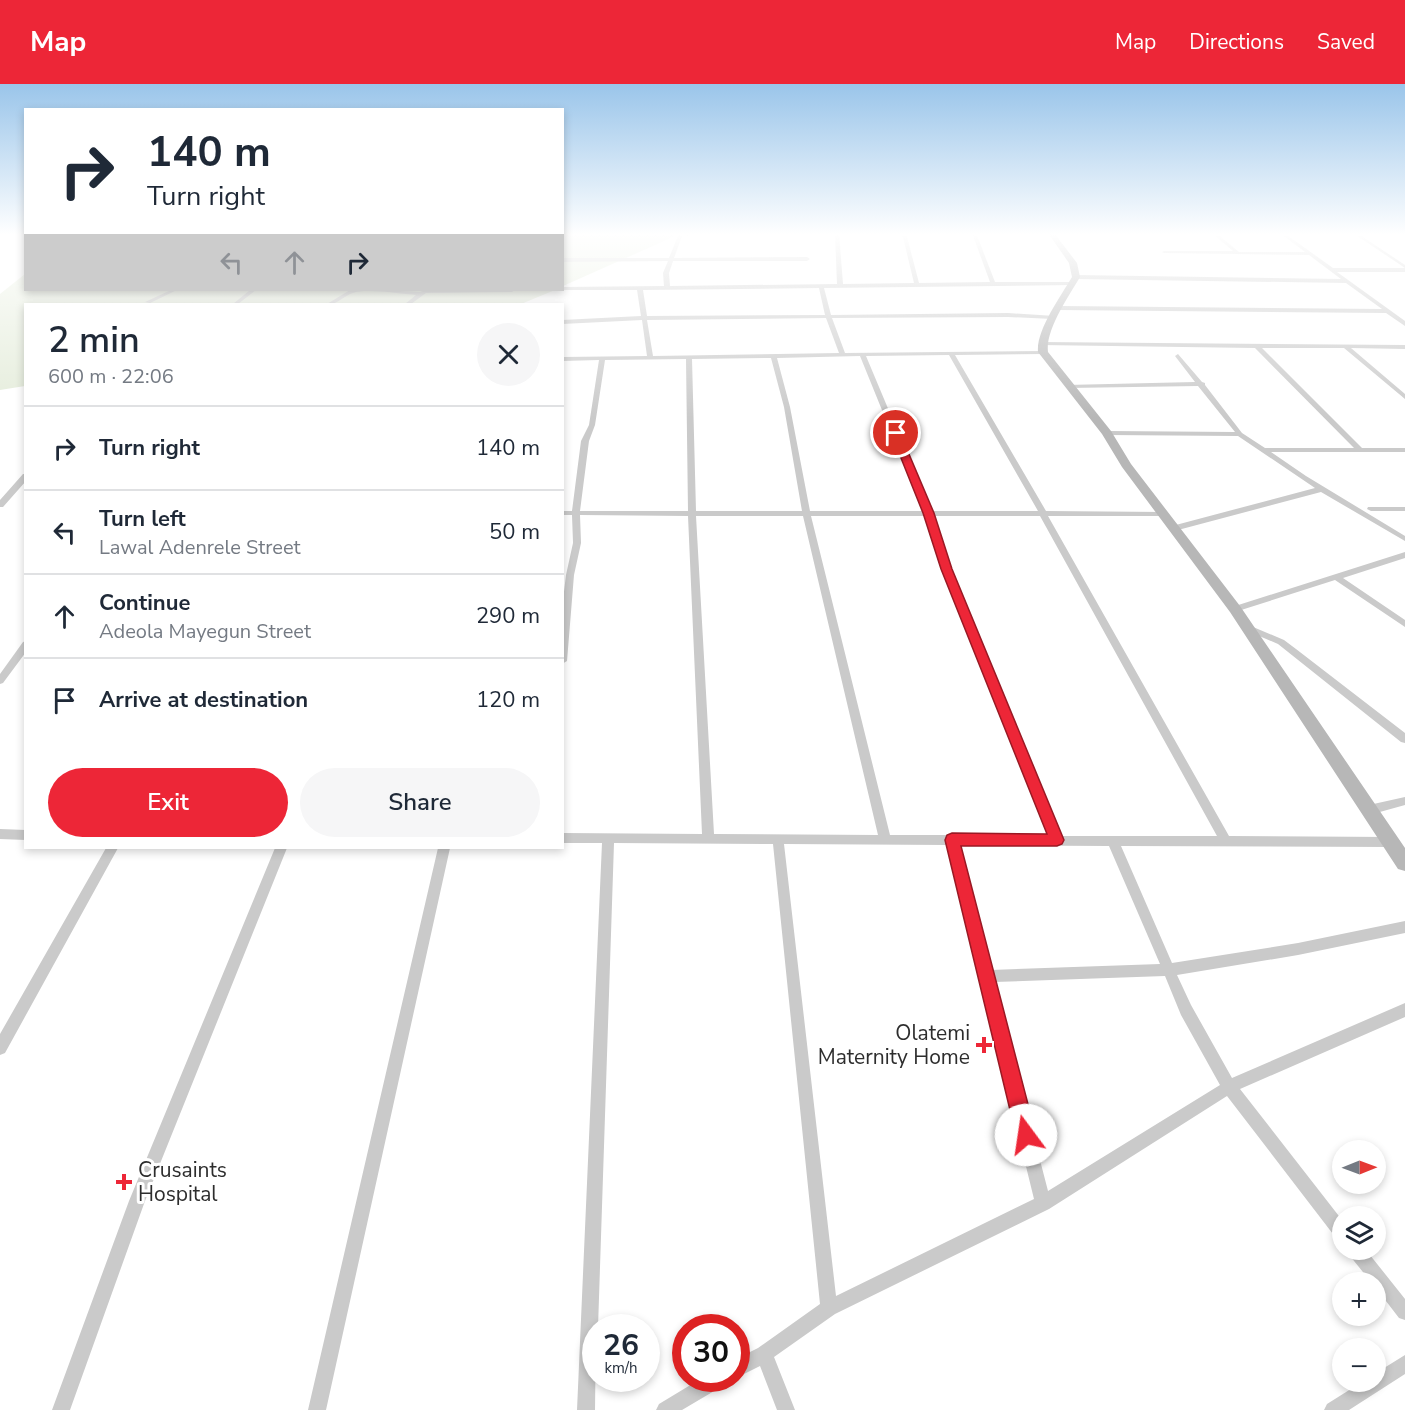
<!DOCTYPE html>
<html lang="en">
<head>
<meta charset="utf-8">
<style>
	body { margin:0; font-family:"Nunito Sans",sans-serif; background:#f6f6f7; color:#1f2937; height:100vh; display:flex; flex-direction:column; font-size:22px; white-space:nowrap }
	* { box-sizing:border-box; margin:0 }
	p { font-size:20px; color:#747a83 }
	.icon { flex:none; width:33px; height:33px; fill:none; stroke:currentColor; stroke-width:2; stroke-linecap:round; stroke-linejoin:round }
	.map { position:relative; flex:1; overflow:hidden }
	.details { position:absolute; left:24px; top:219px; width:540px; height:546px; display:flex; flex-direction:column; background:#fff; border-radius:0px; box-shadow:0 3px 9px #0003 }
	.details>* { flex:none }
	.guide { position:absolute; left:24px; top:24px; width:540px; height:183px; border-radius:0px; box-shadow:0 3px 9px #0003; background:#fff; color:#1f2937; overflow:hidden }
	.needle { width:39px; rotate:89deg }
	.buttons { position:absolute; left:1332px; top:1056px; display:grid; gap:12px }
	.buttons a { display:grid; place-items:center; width:54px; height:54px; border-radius:50%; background:#fff; box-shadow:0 3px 9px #0003; font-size:30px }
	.speed { position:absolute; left:582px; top:1230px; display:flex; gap:12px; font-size:30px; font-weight:700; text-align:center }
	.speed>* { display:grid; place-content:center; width:78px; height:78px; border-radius:50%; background:#fff; box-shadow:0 3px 9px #0003; line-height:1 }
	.speed small { font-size:15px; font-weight:400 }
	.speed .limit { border:9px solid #d22; background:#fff; color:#111 }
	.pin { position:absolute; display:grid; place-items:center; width:51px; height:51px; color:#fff; margin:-26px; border:3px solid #fff; border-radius:50%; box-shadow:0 2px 6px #0007 }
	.me { position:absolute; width:66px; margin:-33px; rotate:346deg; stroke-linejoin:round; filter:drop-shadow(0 0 4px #0008) }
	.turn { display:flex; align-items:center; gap:21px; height:126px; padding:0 24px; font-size:27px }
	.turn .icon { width:78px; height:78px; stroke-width:2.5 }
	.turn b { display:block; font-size:42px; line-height:51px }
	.lanes { display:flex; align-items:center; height:57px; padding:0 24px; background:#0003; justify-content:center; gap:30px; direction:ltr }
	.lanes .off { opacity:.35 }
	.round { display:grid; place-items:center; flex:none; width:63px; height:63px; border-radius:32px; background:#f6f6f7 }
	.headline { display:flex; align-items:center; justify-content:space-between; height:102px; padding:0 24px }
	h1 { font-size:36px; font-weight:600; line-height:45px }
	.primary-button { display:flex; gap:12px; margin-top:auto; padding:12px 24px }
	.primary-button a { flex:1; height:69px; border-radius:36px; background:#ed2637; color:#fff; font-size:24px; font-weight:600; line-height:69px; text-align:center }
	.primary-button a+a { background:#f6f6f7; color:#1f2937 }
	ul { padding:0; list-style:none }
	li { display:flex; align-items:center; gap:18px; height:84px; padding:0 24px; border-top:2px solid #e0e1e3 }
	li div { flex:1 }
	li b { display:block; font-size:22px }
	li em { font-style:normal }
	header { display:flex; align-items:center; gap:36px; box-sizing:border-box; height:84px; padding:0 30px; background:#ed2637; color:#fff }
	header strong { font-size:28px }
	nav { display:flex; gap:33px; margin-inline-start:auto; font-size:21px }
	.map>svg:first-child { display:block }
</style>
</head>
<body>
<header>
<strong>Map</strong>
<nav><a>Map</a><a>Directions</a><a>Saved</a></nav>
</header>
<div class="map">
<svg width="1405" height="1326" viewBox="0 0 1405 1326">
	<rect width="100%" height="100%" fill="#fff"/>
	<path fill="#e4ecda" d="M563 149H682L563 202Z
		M25 190 26 206H555L521 220H26L25 302 0 306V210Z"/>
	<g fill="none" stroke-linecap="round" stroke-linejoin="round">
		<path fill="#cacaca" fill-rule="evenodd" d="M839 149 843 200 914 199 902 149H906L919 199 990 198 972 149H976L995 198H1074L1072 201 824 204 831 231 1008 229 1055 232V234L1053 235 1008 233 832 234 845 269 1045 267 1046 268 1043 270 955 271 1046 427 1164 428 1168 430 1164 432H1048L1229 752 1391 753 1395 755 1397 758 1395 761 1391 763 1121 762 1172 879 1298 859 1405 837V849L1298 871 1177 891 1191 921 1232 994 1405 919V933L1240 1005 1342 1136V1156L1336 1154 1227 1012 1049 1125 835 1230 774 1273 795 1326H777L760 1282 736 1294V1275L758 1264 820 1220 773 760 614 759 598 1244H596L595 1326H577L602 759H562V749L702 750 688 432 580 431 581 459 574 491 567 577 562 580V524L566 491 573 459 572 431H562V427H572L581 357 589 341 599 276 562 277V273L647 272 642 236 562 240V236L641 232 637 206H560H562V203L664 202 663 189 668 177 562 178V174H669L678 152H562V150ZM835 150 837 200 670 202 669 189 673 177H807L810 175 807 173 674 174 682 152ZM819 204 825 231 647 232 643 206ZM826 234 839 269 653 272 647 236ZM949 271 1038 427H931L866 272ZM860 272 923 427H810L790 323 777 274ZM771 274 784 323 802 427H696L692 275ZM686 275 688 427H580L589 357 595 341 605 276ZM696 432H803L878 751 714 750ZM811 432H925L943 485 1049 751H890ZM933 432H1040L1217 752H1061L951 485ZM784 760 947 761 1034 1115 836 1212ZM959 761 1109 762 1160 880 991 886ZM1165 892 1181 931 1220 1001 1048 1107 994 898Z
			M1212 149H1216L1239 168H1305L1280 149H1284L1333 184H1405L1353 149H1357L1405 181V188H1337L1405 237V242L1386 229 1059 226 1056 224 1059 222 1382 225 1346 199 1076 195 1073 193 1076 191 1341 195 1309 171 1164 169 1162 168 1164 167H1233Z
			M171 206H177L150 219 145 218Z
			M250 206H256L238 220H233Z
			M350 206H380L420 208 425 206H515L512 208 426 209 411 220H405L416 211C401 210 366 204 353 209 343 212 338 221 327 220Z
			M1042 258 1405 261V265L1351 264 1405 310V315L1344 264H1262L1362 364H1405V368H1271L1306 392 1405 452V457L1321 408 1178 446H1172V442L1315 404 1238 352 1107 351 1104 349 1107 347 1235 348 1198 302 1068 304 1066 303V301L1195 298 1175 272 1178 270 1202 298 1205 299V301L1242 349 1265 364H1354L1255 264 1040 261 1039 260Z
			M23 390H26V397L3 423H0V416Z
			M1368 423H1405V427H1371L1367 425Z
			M1405 468V474L1343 494 1405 536V543L1335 496 1238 527H1232L1231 525 1232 523Z
			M1246 540 1284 556 1296 565 1405 649V659L1401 658 1278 560 1243 545 1241 543Z
			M26 557V568L3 599 0 600V590L23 558Z
			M1405 713V721L1369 731 1365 729 1363 726 1365 723 1369 721Z
			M0 745 26 746V756L0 755Z
			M106 764H118L5 969 0 971V950Z
			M275 764H287L145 1117 70 1326H52L129 1117Z
			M438 764H450L326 1326H308Z
			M1348 1166H1366L1405 1215V1236L1399 1234 1376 1204V1198H1371L1350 1172Z
			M1405 1271V1290L1349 1326H1324L1327 1320 1362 1298H1376V1289Z
			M702 1294H729L726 1300 682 1326H656L659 1320Z"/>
		<path fill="#b7b7b7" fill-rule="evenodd" d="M1048 149H1054L1077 179 1080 193C1069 212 1045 246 1048 268L1111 347 1131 380 1240 522 1405 764V787L1398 785 1230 528 1122 383 1102 350 1038 268C1036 246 1061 212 1072 193L1069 179Z"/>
	</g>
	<linearGradient id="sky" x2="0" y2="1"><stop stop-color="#9ac5ea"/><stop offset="0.45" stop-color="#fff"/><stop offset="1" stop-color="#fff" stop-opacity="0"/></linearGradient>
	<rect width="1405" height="334" fill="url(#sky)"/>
	<path fill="#ed2637" stroke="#9a1924" stroke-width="1.5" d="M892 347 900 349 934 429 952 485 1064 756 1062 760 1057 762H961L1036 1051 1033 1058 1026 1061 1019 1058 1016 1051 945 756 947 751 952 749 1047 750 941 485 923 429 891 349Z"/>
	<g fill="#ed2637" stroke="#fff" stroke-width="2">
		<path d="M981 952h6v6h6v6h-6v6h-6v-6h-6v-6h6z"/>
		<path d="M121 1089h6v6h6v6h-6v6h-6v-6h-6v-6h6z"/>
	</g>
	<g text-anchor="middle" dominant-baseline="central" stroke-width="6" stroke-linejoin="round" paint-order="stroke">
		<g font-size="21" fill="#2d2d2d" stroke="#fff" text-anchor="end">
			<text x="970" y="949">Olatemi<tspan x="970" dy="24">Maternity Home</tspan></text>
			<text x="138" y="1086" text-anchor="start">Crusaints<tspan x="138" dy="24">Hospital</tspan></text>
		</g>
	</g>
</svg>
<div class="buttons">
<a><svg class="needle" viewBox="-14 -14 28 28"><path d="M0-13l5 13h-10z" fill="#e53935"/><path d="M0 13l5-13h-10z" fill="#747a83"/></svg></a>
<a><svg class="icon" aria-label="layers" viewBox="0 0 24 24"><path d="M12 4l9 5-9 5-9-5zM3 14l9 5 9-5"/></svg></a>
<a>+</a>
<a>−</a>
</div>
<div class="speed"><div>26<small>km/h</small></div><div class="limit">30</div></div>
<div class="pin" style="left:896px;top:349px;background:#d93025"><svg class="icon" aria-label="arrive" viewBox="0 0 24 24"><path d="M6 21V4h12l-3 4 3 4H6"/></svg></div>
<svg class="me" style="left:1026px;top:1051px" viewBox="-20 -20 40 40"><circle r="19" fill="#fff"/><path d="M0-13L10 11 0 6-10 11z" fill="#ed2637"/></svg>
<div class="guide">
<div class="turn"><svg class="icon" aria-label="right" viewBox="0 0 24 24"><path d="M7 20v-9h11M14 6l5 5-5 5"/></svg><div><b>140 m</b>Turn right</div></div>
<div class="lanes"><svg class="icon off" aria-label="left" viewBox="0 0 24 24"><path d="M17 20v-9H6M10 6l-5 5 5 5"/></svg><svg class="icon off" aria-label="ahead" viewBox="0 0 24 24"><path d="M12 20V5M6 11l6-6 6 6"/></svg><svg class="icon" aria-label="right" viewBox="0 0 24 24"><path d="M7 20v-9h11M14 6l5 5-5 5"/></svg></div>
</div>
<section class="details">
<div class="headline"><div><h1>2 min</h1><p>600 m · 22:06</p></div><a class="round"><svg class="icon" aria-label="close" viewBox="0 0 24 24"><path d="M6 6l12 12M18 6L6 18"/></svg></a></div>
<ul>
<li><svg class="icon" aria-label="right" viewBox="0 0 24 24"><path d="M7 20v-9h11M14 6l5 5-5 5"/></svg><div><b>Turn right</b></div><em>140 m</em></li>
<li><svg class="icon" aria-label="left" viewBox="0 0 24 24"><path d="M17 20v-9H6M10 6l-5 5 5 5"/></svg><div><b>Turn left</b><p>Lawal Adenrele Street</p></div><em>50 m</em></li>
<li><svg class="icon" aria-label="ahead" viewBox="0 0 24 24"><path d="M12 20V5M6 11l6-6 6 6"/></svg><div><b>Continue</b><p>Adeola Mayegun Street</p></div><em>290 m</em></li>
<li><svg class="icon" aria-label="arrive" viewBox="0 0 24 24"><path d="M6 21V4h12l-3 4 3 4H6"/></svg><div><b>Arrive at destination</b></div><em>120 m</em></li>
</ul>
<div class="primary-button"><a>Exit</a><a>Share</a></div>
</section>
</div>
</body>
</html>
